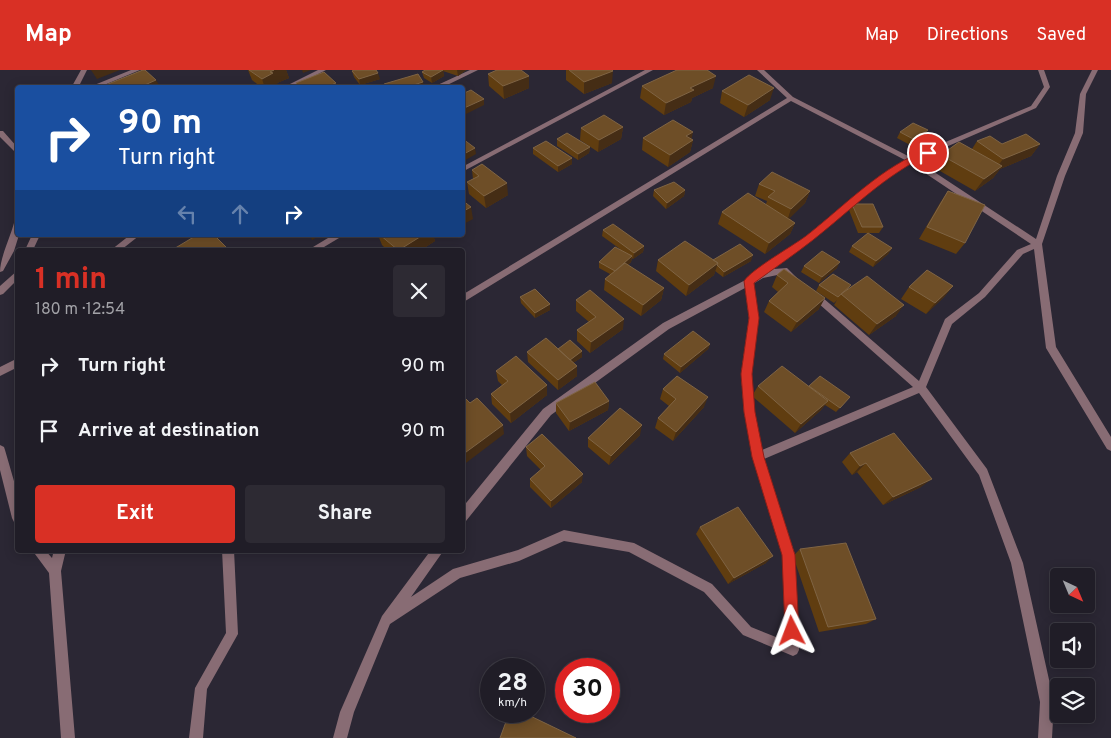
<!DOCTYPE html>
<html lang="en">
<head>
<meta charset="utf-8">
<style>
	body { margin:0; font-family:Overpass,sans-serif; background:#2d2a33; color:#f1f3f6; height:100vh; display:flex; flex-direction:column; font-size:19px; white-space:nowrap }
	* { box-sizing:border-box; margin:0 }
	p { font-size:16px; color:#a2a2a7 }
	.icon { flex:none; width:28px; height:28px; fill:none; stroke:currentColor; stroke-width:2; stroke-linecap:round; stroke-linejoin:round }
	.map { position:relative; flex:1; overflow:hidden }
	.panel { position:absolute; left:15px; top:178px; width:450px; height:305px; display:flex; flex-direction:column; background:#201d27; border-radius:5px; box-shadow:0 2px 12px #0003,0 0 0 1px #3d3b44 }
	.panel>* { flex:none }
	.hud { position:absolute; left:15px; top:15px; width:450px; height:152px; border-radius:5px; box-shadow:0 2px 12px #0003,0 0 0 1px #3d3b44; background:#1a4fa0; color:#fff; overflow:hidden }
	.needle { width:32px; rotate:136deg }
	.tools { position:absolute; left:1050px; top:498px; display:grid; gap:10px }
	.tools a { display:grid; place-items:center; width:45px; height:45px; border-radius:5px; background:#201d27; box-shadow:0 2px 12px #0003,0 0 0 1px #3d3b44; font-size:25px }
	.speed { position:absolute; left:480px; top:588px; display:flex; gap:10px; font-size:25px; font-weight:700; text-align:center }
	.speed>* { display:grid; place-content:center; width:65px; height:65px; border-radius:50%; background:#201d27; box-shadow:0 2px 12px #0003,0 0 0 1px #3d3b44; line-height:1 }
	.speed small { font-size:12px; font-weight:400 }
	.speed .limit { border:8px solid #d22; background:#fff; color:#111 }
	.pin { position:absolute; display:grid; place-items:center; width:42px; height:42px; color:#fff; margin:-21px; border:2px solid #fff; border-radius:50%; box-shadow:0 1px 5px #0007 }
	.me { position:absolute; width:55px; margin:-28px; rotate:357deg; stroke-linejoin:round; filter:drop-shadow(0 0 4px #0008) }
	.turn { display:flex; align-items:center; gap:18px; height:105px; padding:0 20px; font-size:22px }
	.turn .icon { width:65px; height:65px; stroke-width:2.5 }
	.turn b { display:block; font-size:35px; line-height:42px }
	.lanes { display:flex; align-items:center; height:48px; padding:0 20px; background:#0003; justify-content:center; gap:25px; direction:ltr }
	.lanes .off { opacity:.35 }
	.round { display:grid; place-items:center; flex:none; width:52px; height:52px; border-radius:5px; background:#2d2a33 }
	.head { display:flex; align-items:center; justify-content:space-between; height:85px; padding:0 20px }
	h1 { font-size:30px; font-weight:700; line-height:38px; color:#d93025 }
	.button { display:flex; gap:10px; margin-top:auto; padding:10px 20px }
	.button a { flex:1; height:58px; border-radius:5px; background:#d93025; color:#fff; font-size:20px; font-weight:700; line-height:58px; text-align:center }
	.button a+a { background:#2d2a33; color:#f1f3f6 }
	ul { padding:0; list-style:none }
	li { display:flex; align-items:center; gap:15px; height:65px; padding:0 20px }
	li div { flex:1 }
	li b { display:block; font-size:19px }
	li em { font-style:normal }
	header { display:flex; align-items:center; gap:30px; box-sizing:border-box; height:70px; padding:0 25px; background:#d93025; color:#fff }
	header strong { font-size:24px }
	nav { display:flex; gap:28px; margin-inline-start:auto; font-size:18px }
	.map>svg:first-child { display:block }
</style>
</head>
<body>
<header>
<strong>Map</strong>
<nav><a>Map</a><a>Directions</a><a>Saved</a></nav>
</header>
<div class="map">
<svg width="1111" height="668" viewBox="0 0 1111 668">
	<rect width="100%" height="100%" fill="#2b2734"/>
	<g fill="none" stroke-linecap="round" stroke-linejoin="round">
		<path fill="#886c74" fill-rule="evenodd" d="M81 0H87L78 18H71Z
			M131 0H140L97 18H87Z
			M318 0H326L291 18H282Z
			M470 0H478L441 18H431Z
			M645 0H653L462 102V97Z
			M757 0H764L793 27 910 87 1031 36 1044 17 1038 0H1044L1050 17 1036 38 916 90 1036 169 1057 106 1075 63 1080 24 1092 0H1098L1086 24 1083 63 1065 106 1042 174 1056 277 1111 367V381L1107 379 1046 278 1034 179 1023 184 985 227 952 254 926 317 987 399 1023 493 1054 632 1052 668H1038L1040 632 1011 493 979 405 919 323 764 389 795 485 799 580 797 584 793 586 743 565 704 522 629 482 564 471 519 491 460 508 390 554 354 642 347 668H333L340 642 382 546 431 480H444L411 527 453 499 518 480 564 460 634 473 712 514 751 557 786 571 783 485 753 387 744 342 741 304 749 248 745 218 669 259 551 345 466 451 462 452V438L543 339 663 253 755 205 805 167 873 111 905 90 791 31 462 233V225L787 28ZM910 93 1031 174 1017 180 979 223 945 249 919 311 815 221H809L808 223 809 225 913 317 762 380 754 342 751 304 759 248 753 214 763 208 782 204 790 210H796L797 208 787 198 774 199 879 115Z
			M0 61H3L18 78V85L0 67Z
			M18 150 19 165 14 181 3 201 0 202C0 188 10 168 14 153Z
			M32 165H40L33 180H25Z
			M130 165H140L121 180H111Z
			M333 165H344L319 180H308Z
			M18 200V209L3 224 0 225V216Z
			M18 288V297L0 306V297Z
			M0 375 4 377 5 380 18 425V453L14 452 12 448 0 400Z
			M32 480H45L52 488 54 480H66L61 501 75 668H61L49 503Z
			M222 480H234L238 564 207 619 203 668H189L195 618 226 563Z"/>
	</g>
	<path fill="#603d10" d="M248 0H286L289 8 277 13 278 16 274 18H262L252 10Z
		M425 0H466L458 6 443 1 444 6 432 13 424 8 422 2Z
		M566 0H612V13L584 24 566 10Z
		M352 1 380 9 360 15 354 7Z
		M488 4 529 18 504 29 489 16Z
		M642 16 713 18 692 28 691 32 664 45 640 28Z
		M722 21 770 30 744 47 720 33Z
		M623 57 621 69 598 82 580 70 581 58Z
		M900 62 925 67 912 76 897 68Z
		M643 68 691 69 693 70 690 82 668 97 642 80Z
		M557 69 590 77 589 83 578 90 557 76Z
		M977 71 1002 74H1040L1031 86 1000 99 993 108 975 121 933 97 941 85 972 79Z
		M533 78 572 88V94L558 102 533 84Z
		M472 100 508 125 486 138 469 124 467 112 473 109Z
		M759 114 810 121 805 133 789 148 795 153 790 164 765 184 718 154 722 142 766 134 767 131 755 126Z
		M654 120H685L684 126 666 139 653 126Z
		M948 121 965 173 956 184 919 169 940 133Z
		M852 134 883 157 879 163H858L849 140Z
		M603 160 644 176 643 182 633 189 632 188 631 192 628 195 664 218 661 230 641 246 604 220 605 209 610 204 599 198V192L620 179 602 166Z
		M378 165H433L435 171 421 180H387L382 175Z
		M852 176 892 178 888 184 873 197 849 182Z
		M658 190H713L751 191 723 207 715 201 714 205 686 226 656 201Z
		M804 196 837 198 819 213 801 202Z
		M784 199 819 239 791 262 764 242 769 231 778 222 772 217 777 205Z
		M819 215H851L848 219 896 246 869 265 834 235 837 230 834 233 816 221Z
		M953 216 944 227 926 244 901 229 909 217Z
		M520 227 550 234V240L535 248 521 233Z
		M576 230 623 259 590 283 577 271V260L589 252 576 241Z
		M710 274 708 279 680 303 663 289 664 284Z
		M558 279 582 281V287L573 293 577 296V306L558 320 528 292 527 282Z
		M496 301 547 315V325L511 353 492 334 491 324 502 315 498 311Z
		M758 316H809L850 327 836 342 825 335 821 340 795 363 752 326Z
		M663 319 704 337 673 371 655 358 658 348 669 336 660 329Z
		M609 331 608 340 569 361 556 343V333Z
		M640 365 609 395 588 377V368Z
		M526 377 582 412 551 438 530 417V409L541 400 527 386Z
		M850 383 921 417 883 435 857 402 852 405 842 392Z
		M700 457 766 493 728 514 696 464Z
		M800 479 876 549 866 554 819 562 793 486Z"/>
	<path fill="#452d15" d="M91 0H120L97 9Z
		M274 0H286L289 8 277 13 278 16 274 18H265L262 9 270 2Z
		M302 0H311L303 3Z
		M443 0 444 6 432 13 431 7Z
		M457 0H466L458 6Z
		M613 1 612 13 584 24V12Z
		M378 3 380 9 360 15 359 9Z
		M529 6V18L504 29 503 16Z
		M716 6 713 18 692 28 691 32 664 45 666 33 690 18Z
		M156 10 161 18H138Z
		M423 12 425 18H404Z
		M336 13 337 18H324Z
		M774 18 770 30 744 47 748 35Z
		M484 29V35L462 46V39Z
		M623 57 621 69 598 82 599 70Z
		M928 60 925 67 912 76 915 70Z
		M693 62 691 72 693 70 690 82 668 97 670 85 686 66Z
		M1040 74 1031 86 1000 99 993 108 975 121 984 109 994 101 1003 89Z
		M590 77 589 83 578 90V84Z
		M475 78 476 84 462 92V85Z
		M572 88V94L558 102V96Z
		M507 113 508 125 486 138 484 126Z
		M685 120 684 126 666 139 667 133Z
		M810 121 805 133 787 151 791 139Z
		M471 137 473 149 462 155V142Z
		M795 153 790 164 765 184 769 173Z
		M310 165H321L312 170Z
		M423 165H433L435 171 421 180H399Z
		M644 176 643 182 633 189 634 183Z
		M892 178 888 184 873 197 876 191Z
		M753 185 751 191 723 207 724 202Z
		M632 186 631 192 615 207 616 201Z
		M840 192 837 198 819 213 822 207Z
		M718 193 714 205 686 226 689 215Z
		M953 216 944 227 926 244 935 233Z
		M664 218 661 230 641 246 643 235Z
		M825 228 819 239 791 262 797 252Z
		M550 234V240L535 248V243Z
		M904 235 896 246 869 265 877 254Z
		M624 249 623 259 590 283 591 272Z
		M710 274 708 279 680 303 681 297Z
		M582 281V287L570 295V290Z
		M577 296V306L558 320V310Z
		M547 315V325L511 353 510 343Z
		M708 327 704 337 673 371 676 362Z
		M609 331 608 340 569 361 570 352Z
		M828 331 821 340 795 363 801 354Z
		M503 355 504 364 462 396V385Z
		M642 355 640 365 609 395 611 386Z
		M866 393 857 402 852 405 860 396Z
		M583 404 582 412 551 438V431Z
		M932 409 921 417 883 435 893 427Z
		M773 486 766 493 728 514 734 508Z"/>
	<path fill="#6e4e27" stroke="#7f6444" d="M143 0H145L156 10 138 18H112L108 14Z
		M249 0H274L270 2 273 3 262 9Z
		M354 0H376L378 3 359 9 352 1Z
		M425 0H443L431 7 422 2Z
		M497 0H521L529 6 503 16 488 4Z
		M569 0H612L613 1 584 12Z
		M677 0H707L716 6 690 18 694 20 666 33 642 16Z
		M324 2 336 13 324 18H300L296 13Z
		M418 4 423 12 404 18H387L384 14Z
		M749 5 774 18 748 35 722 21Z
		M471 20 484 29 462 39V24Z
		M604 45 623 57 599 70 581 58Z
		M673 50 693 62 686 66 693 70 670 85 643 68Z
		M913 53 928 60 915 70 900 62Z
		M567 63 590 77 578 84 557 69Z
		M1026 64 1040 74 1003 89 977 71 990 66 1002 74Z
		M463 69 475 78 462 85V70Z
		M546 71 572 88 558 96 533 78Z
		M959 72 1002 96 984 109 941 85Z
		M482 94 507 113 484 126 467 112 479 106 472 100Z
		M772 102 810 121 791 139 768 127 775 121 759 114Z
		M674 112 685 120 667 133 654 120Z
		M948 121 985 135 965 173 927 157Z
		M748 123 795 153 769 173 722 142Z
		M462 130 471 137 462 142Z
		M852 134H873L883 157H862Z
		M613 154 644 176 634 183 603 160Z
		M868 163 892 178 876 191 852 176Z
		M197 165H214L228 179 227 180H172Z
		M380 165H423L399 180H398Z
		M685 171 718 193 689 215 658 190Z
		M740 174 753 185 724 202 717 195 718 193 713 190Z
		M615 177 632 186 615 201 599 192Z
		M822 181 840 192 822 207 804 196Z
		M625 193 664 218 643 235 605 209Z
		M784 199 825 228 797 252 769 231 788 213 777 205Z
		M927 200 953 216 935 233 909 217Z
		M833 204 851 215 838 227 819 215Z
		M867 206 904 235 877 254 841 224Z
		M535 219 550 234 535 243 520 227Z
		M590 220 624 249 591 272 577 260 596 247 576 230Z
		M693 261 710 274 681 297 664 284Z
		M546 268 577 296 558 310 527 282Z
		M570 270 582 281 570 290 558 279Z
		M516 286 547 315 510 343 491 324 508 311 496 301Z
		M782 296 828 331 801 354 758 316Z
		M677 306 708 327 676 362 658 348 676 329 663 319Z
		M820 306 850 327 840 338 809 316Z
		M595 312 609 331 570 352 556 333Z
		M462 325 470 333 477 328 503 355 462 385Z
		M620 338 642 355 611 386 588 368Z
		M894 363 932 409 893 427 866 393 860 396 850 383Z
		M542 364 583 404 551 431 530 409 545 396 526 377Z
		M738 437 773 486 734 508 700 457Z
		M846 473 876 549 828 557 800 479Z
		M510 641H520L576 668H500Z"/>
	<path fill="#d93025" stroke="#8d1f18" d="M928 80 930 81V84C886 104 851 140 813 170 794 185 773 199 754 213L759 248 752 304 755 342 764 387 795 485 799 561 797 566 792 568 787 566 785 561 782 485 752 387 744 342 741 304 749 248 744 211C752 199 791 177 806 166 841 139 885 93 928 80Z"/>
</svg>
<div class="tools">
<a><svg class="needle" viewBox="-14 -14 28 28"><path d="M0-13l5 13h-10z" fill="#e53935"/><path d="M0 13l5-13h-10z" fill="#a2a2a7"/></svg></a>
<a><svg class="icon" aria-label="sound" viewBox="0 0 24 24"><path d="M4 9h4l5-4v14l-5-4H4zM17 9q2 3 0 6"/></svg></a>
<a><svg class="icon" aria-label="layers" viewBox="0 0 24 24"><path d="M12 4l9 5-9 5-9-5zM3 14l9 5 9-5"/></svg></a>
</div>
<div class="speed"><div>28<small>km/h</small></div><div class="limit">30</div></div>
<div class="pin" style="left:928px;top:83px;background:#d93025"><svg class="icon" aria-label="arrive" viewBox="0 0 24 24"><path d="M6 21V4h12l-3 4 3 4H6"/></svg></div>
<svg class="me" style="left:792px;top:561px" viewBox="-20 -20 40 40"><path d="M0-17L14 15 0 8-14 15z" fill="#d93025" stroke="#fff" stroke-width="4"/></svg>
<div class="hud">
<div class="turn"><svg class="icon" aria-label="right" viewBox="0 0 24 24"><path d="M7 20v-9h11M14 6l5 5-5 5"/></svg><div><b>90 m</b>Turn right</div></div>
<div class="lanes"><svg class="icon off" aria-label="left" viewBox="0 0 24 24"><path d="M17 20v-9H6M10 6l-5 5 5 5"/></svg><svg class="icon off" aria-label="ahead" viewBox="0 0 24 24"><path d="M12 20V5M6 11l6-6 6 6"/></svg><svg class="icon" aria-label="right" viewBox="0 0 24 24"><path d="M7 20v-9h11M14 6l5 5-5 5"/></svg></div>
</div>
<section class="panel">
<div class="head"><div><h1>1 min</h1><p>180 m · 12:54</p></div><a class="round"><svg class="icon" aria-label="close" viewBox="0 0 24 24"><path d="M6 6l12 12M18 6L6 18"/></svg></a></div>
<ul>
<li><svg class="icon" aria-label="right" viewBox="0 0 24 24"><path d="M7 20v-9h11M14 6l5 5-5 5"/></svg><div><b>Turn right</b></div><em>90 m</em></li>
<li><svg class="icon" aria-label="arrive" viewBox="0 0 24 24"><path d="M6 21V4h12l-3 4 3 4H6"/></svg><div><b>Arrive at destination</b></div><em>90 m</em></li>
</ul>
<div class="button"><a>Exit</a><a>Share</a></div>
</section>
</div>
</body>
</html>
